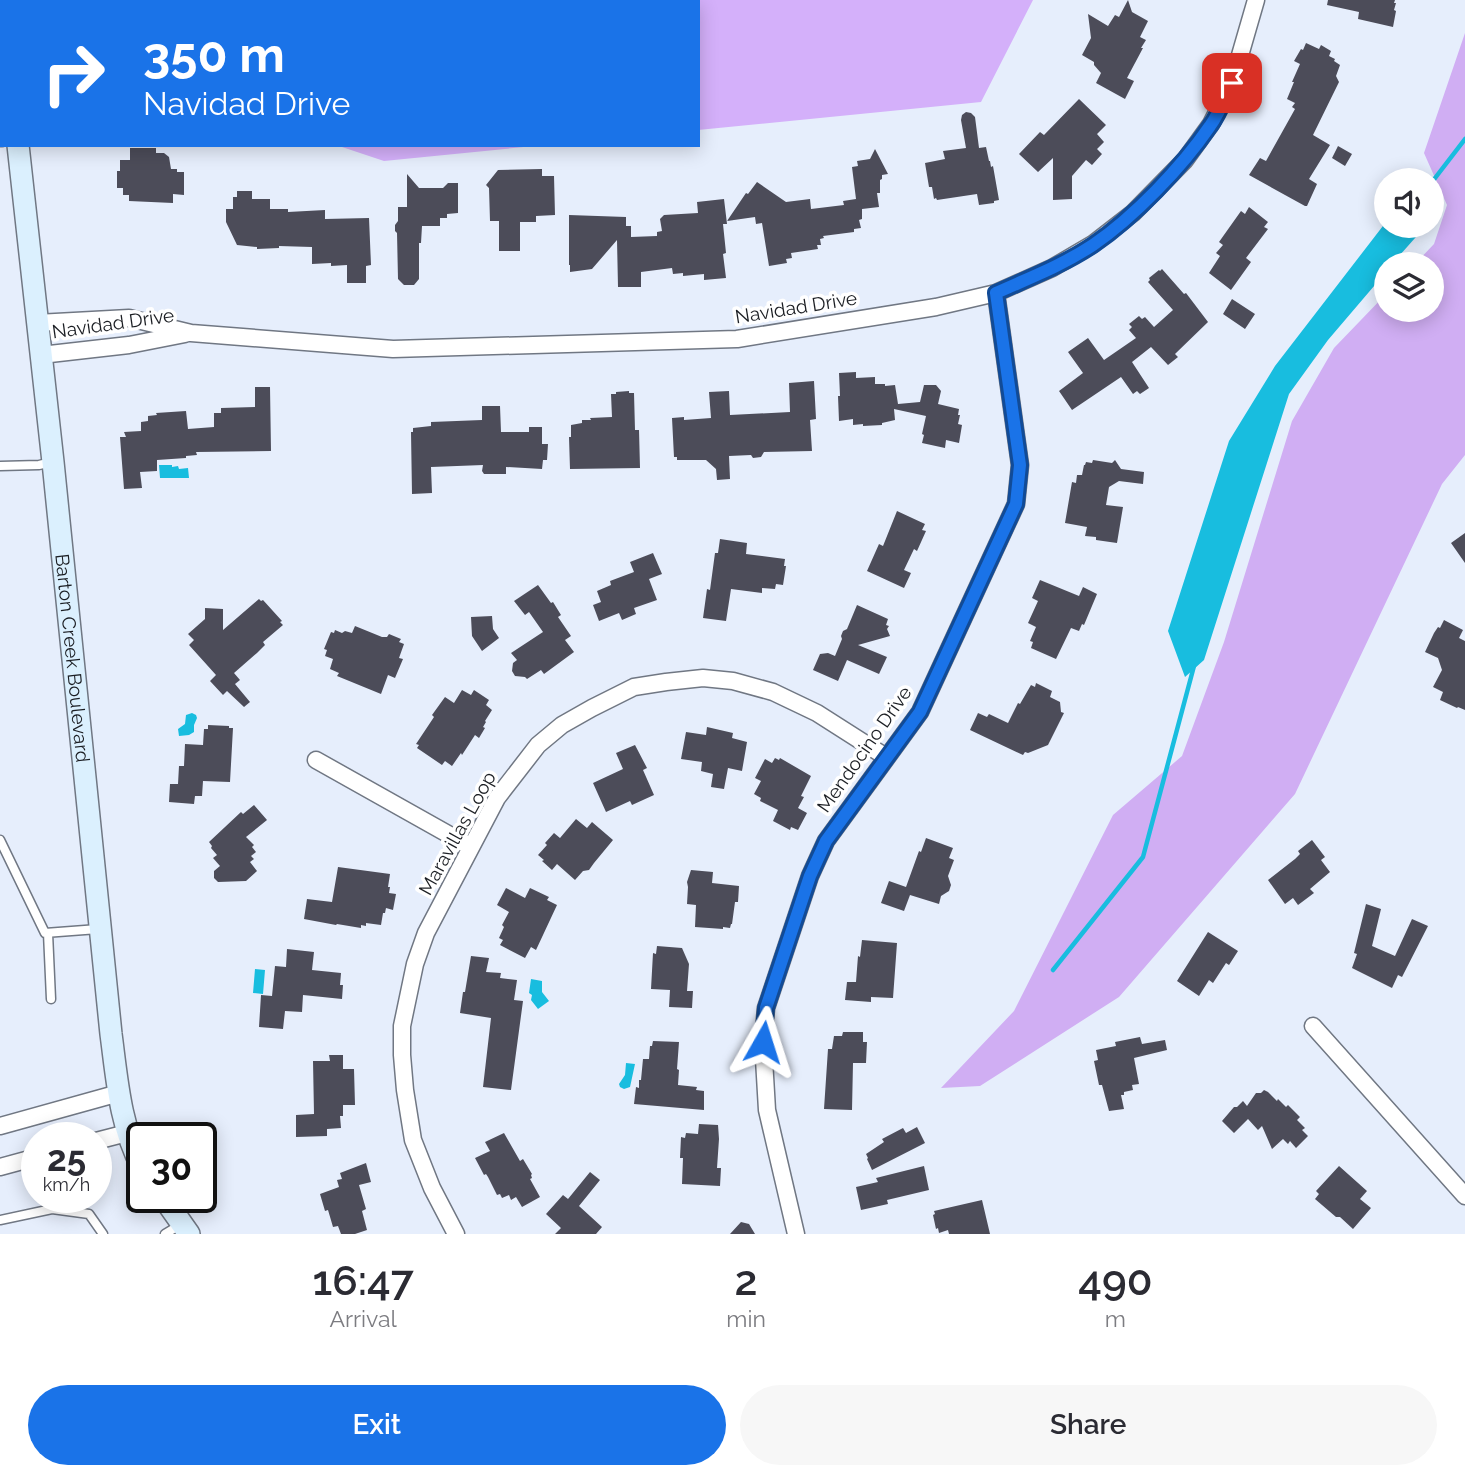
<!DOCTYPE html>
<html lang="en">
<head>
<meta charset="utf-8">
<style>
	body { margin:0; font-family:Raleway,sans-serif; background:#f7f7f7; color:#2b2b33; height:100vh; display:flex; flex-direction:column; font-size:26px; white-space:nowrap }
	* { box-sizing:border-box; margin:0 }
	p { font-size:23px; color:#7c7c81 }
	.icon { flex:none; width:38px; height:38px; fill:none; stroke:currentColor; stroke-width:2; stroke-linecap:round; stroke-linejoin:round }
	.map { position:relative; height:1234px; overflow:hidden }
	.details { display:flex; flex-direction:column; background:#fff; flex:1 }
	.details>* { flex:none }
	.hud { position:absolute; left:0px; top:0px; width:700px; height:147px; box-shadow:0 4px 18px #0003; background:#1a73e8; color:#fff; overflow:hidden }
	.controls { position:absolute; left:1374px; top:168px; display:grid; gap:14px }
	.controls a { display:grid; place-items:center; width:70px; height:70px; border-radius:50%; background:#fff; box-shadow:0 4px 18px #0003; font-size:35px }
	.speed { position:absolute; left:21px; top:1122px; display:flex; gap:14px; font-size:35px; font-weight:700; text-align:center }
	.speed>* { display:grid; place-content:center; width:91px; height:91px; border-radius:50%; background:#fff; box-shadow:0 4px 18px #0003; line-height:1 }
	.speed small { font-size:18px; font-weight:400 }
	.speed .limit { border:4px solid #111; border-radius:10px; background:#fff; color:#111 }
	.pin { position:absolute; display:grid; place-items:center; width:60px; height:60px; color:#fff; margin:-30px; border-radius:14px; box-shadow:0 4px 10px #0006 }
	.me { position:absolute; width:77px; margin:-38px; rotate:6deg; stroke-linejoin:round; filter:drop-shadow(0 0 5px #0008) }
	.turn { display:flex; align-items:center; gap:24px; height:147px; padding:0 28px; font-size:32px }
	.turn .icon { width:91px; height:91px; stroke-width:2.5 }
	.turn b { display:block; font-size:49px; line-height:60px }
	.eta { display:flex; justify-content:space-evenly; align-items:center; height:119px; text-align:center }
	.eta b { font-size:42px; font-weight:600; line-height:49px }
	.button { display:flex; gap:14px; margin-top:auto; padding:14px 28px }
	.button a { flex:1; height:80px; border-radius:42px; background:#1a73e8; color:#fff; font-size:28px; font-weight:600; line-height:80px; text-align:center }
	.button a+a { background:#f7f7f7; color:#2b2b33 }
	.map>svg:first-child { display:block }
</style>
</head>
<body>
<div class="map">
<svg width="1465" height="1234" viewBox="0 0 1465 1234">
	<rect width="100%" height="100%" fill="#e6eefc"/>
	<path fill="#d4b0fa" d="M33 0H1033L981 102 698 130V2H33Z
		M336 145H544L384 161Z"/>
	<path fill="#d0aef3" d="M1465 33V455L1442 484 1295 794 1119 997 980 1086 941 1088 1014 1011 1113 815 1182 756 1224 642 1292 421 1334 348 1386 294V310H1432V264H1415L1434 244 1447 205 1424 153Z"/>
	<path fill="#18bddf" d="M1386 222V226H1418L1423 229 1392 264H1386V272L1328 340 1289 394 1204 660 1185 677 1168 631 1229 441 1275 366Z
		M159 465H172V467L178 466 179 469 188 468 189 478H160Z
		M192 713 196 715 197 718 194 725V732L189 735 179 736 178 729 185 724 186 715Z
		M255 969 265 970 263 994 253 993Z
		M531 979 542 981V992L549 1001 538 1009 531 1000 532 995 529 993Z
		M626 1063 635 1064 630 1087 624 1089 620 1087 619 1084 625 1075Z"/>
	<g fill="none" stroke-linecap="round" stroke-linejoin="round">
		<path stroke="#18bddf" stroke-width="4.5" d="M1432 182 1465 139
			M1053 970 1143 857 1194 666"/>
	</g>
	<path fill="#4c4c59" d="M1128 0 1132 12 1148 21 1140 37 1146 40 1141 48H1143L1127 78 1134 81 1125 99 1096 83 1101 73 1094 65V62L1082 55 1091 38 1088 14 1108 26 1115 15 1119 17Z
		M1328 0H1395L1394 3H1396L1394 10 1396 11 1393 27 1358 19 1359 12 1327 5Z
		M1306 43 1319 49 1321 45 1331 51 1329 56 1335 59 1334 61 1340 65 1336 76 1339 82 1313 135 1330 145 1309 179 1317 184 1307 206H1305L1249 175 1260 158 1266 161 1295 109 1292 107 1295 103 1287 99 1294 82H1292L1300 64 1294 61 1301 49 1303 50Z
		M1079 99 1106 125 1097 134 1104 142 1097 149 1102 154 1092 165 1086 160 1072 176V199L1053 200V158L1038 172 1019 154 1040 132 1044 135Z
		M966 112 971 113 975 117 979 148 986 147 989 161H990L991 167 993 166 999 200 994 201V203L979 205 977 194 937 200 936 198 934 199 932 187H929L925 163 945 159 943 151 966 148 961 120 962 115Z
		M1338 146 1352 154 1345 166 1332 158Z
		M130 148H156V153H164L169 157 171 169H177V172H184V195L173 194V203L129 201V195H123V188H117V171H120V160H130Z
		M875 149 888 174 882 175V179L880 180V193H877L879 207 862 209V219L859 220 861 228 854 229V232L823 236 824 238 820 239 821 245H817L818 249 791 253 792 258 786 259 787 263 769 266 762 223 756 224 755 217 727 221 746 193 748 194 757 182 786 202 810 199 811 209 844 205 843 201 856 199 852 167 858 166 857 161 870 159Z
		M542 169V176H554L555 215 536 216V222H520V251H499V221H490L489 188 486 185 498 170Z
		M407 174 419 188H443L448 183H458V213L447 214V218H440V226H422L421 243H419V279L414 285H404L398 279 397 233 395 231V225L398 221V207H407Z
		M237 191H252V199H270V209H288V212L325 210V219L369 218 371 265 366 266V283H347V265L331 266V263L312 264V247L279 246V248L257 249V247L237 245 226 222V209H233V197H237Z
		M724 199 727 224H723L726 253 723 254 726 278 704 280V274L683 276V273L673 274 672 268 641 272V287H618L617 240 592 269 570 272V265H569V215L626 217V226H631V237L657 236V232L662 231 660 219 664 215 698 213 697 202Z
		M1249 207 1268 222 1264 227 1268 229 1246 258 1251 262 1231 290 1209 273 1220 256 1216 253 1223 245 1219 242 1241 211 1245 214Z
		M1162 269 1184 294 1186 293 1208 322 1175 354 1178 357 1168 365 1151 347 1132 362 1149 388 1140 394 1137 391 1133 394 1121 377 1072 410 1059 391 1083 373 1068 352 1088 338 1104 360 1136 338 1129 330 1132 327 1129 324 1139 316 1142 319 1145 317 1154 327 1173 310 1148 282 1150 280 1149 278 1159 270 1160 271Z
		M1232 299 1255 314 1245 329 1223 314Z
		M856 372V378L875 377V384H885V386L895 385 898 404 920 402 924 385H936L941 391 938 404 959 409 958 415H960L958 424 962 425 959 443 946 440 945 448 922 443 924 435 922 434 926 416 894 409 895 420 882 423V425L863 426V424L853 425V419L839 421 838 396H840L839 373Z
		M814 381 816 419 810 420 812 451 764 452 761 457 753 458 751 455 729 456 730 479 717 480 716 469 706 460H677V457H674L672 418 684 417V420L711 418 709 392 729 391 730 415 790 412 789 383Z
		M255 387H270L271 451 196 452 197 455 186 456V458L157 460V471L140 472 142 488 124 489 120 437H126L124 432 141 431V422L148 421V416L157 415 156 413 186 411 188 429 214 427V413H221V408L255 407Z
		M629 391V393H634L635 430H639L640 468 570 469 569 437H571V425L582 423V420H591L590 418 612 417 611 394H616V392Z
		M482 406H500L501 432H529V427H542V444H548L547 460H543L542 469 506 467V474H484L482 471 483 465 431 467 432 493 412 494 411 432H413V428L431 426V422L482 420Z
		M1093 460 1112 463 1115 460 1121 469 1144 472 1143 484 1119 481 1109 487 1106 505 1123 507 1117 543 1096 540V537L1085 536 1087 527 1065 523 1072 482 1076 483 1077 475H1082L1084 465H1085L1086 462 1092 463Z
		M897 511 925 524 922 530 926 531 917 551 914 549 904 570 911 573 904 588 867 571 879 544 883 546Z
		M1465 533V563L1451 543Z
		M720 539 747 543 746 554 785 559 784 566H786L783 585 776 584 775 589 762 588V593L731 589 726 621 703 618 707 589 710 590 715 553H718Z
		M653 553 662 574 649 579 657 600 634 608 636 614 622 620 619 613 599 621 593 605 601 602 597 591 611 585 610 581 634 572 630 562Z
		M1040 580 1079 596 1083 587 1097 594 1084 625 1082 624 1079 631 1071 628 1056 659 1031 648 1033 642 1030 641 1036 627 1028 623 1038 601 1032 598Z
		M538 585 551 603 553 602 561 615 558 617 571 636 565 640 574 652 544 674 541 670 527 679 525 677 515 676 512 671 513 663 517 660 511 653 543 632 529 612 525 615 514 601Z
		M259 599 261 601 263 600 282 621 280 622 283 625 263 642 265 645 257 653 234 673 240 680 235 684 250 702 244 707 227 691 223 695 210 681 216 675 189 645 194 640 188 634 205 619V608L223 609V630Z
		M857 605 888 619 886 625 889 626 887 629 890 636 858 645 887 657 879 674 847 660 838 681 813 670 820 654 828 653 835 656 842 639 841 636 843 631 847 629Z
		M492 616 493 629 499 638 482 651 472 636 471 617Z
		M1444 620 1463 630 1459 638 1465 641V710L1458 707 1457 708 1440 700 1443 692 1433 687 1442 670 1438 658 1425 652 1434 633 1438 627 1440 628Z
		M355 626 382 637H387L389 634 401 639 399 642 404 644 399 658 403 659 395 678 388 675 381 694 337 676 339 673 330 669 333 659 325 656 327 650 324 649 331 632 334 633 335 630 342 633 345 631 352 633Z
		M1036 683 1052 691 1050 697 1060 702 1061 712 1064 713 1048 745 1028 753 1025 752 1023 755 970 730 978 713 987 717 989 714 1008 723 1018 703 1020 704 1031 685 1035 687Z
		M462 690 471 695 474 690 489 700 486 705 492 710 485 721 486 722 483 727 485 728 479 738 475 735 462 755 461 753 452 766 445 761 442 765 417 748 419 745 416 744 434 717 432 715 445 697 454 703Z
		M208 725 229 726V728H233L230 782 203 781 202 796H195L194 804 169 802 170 784H178L179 766H184L185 744 203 745 204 729H208Z
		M707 727 733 733 732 738 747 742 742 771 728 768 724 789 711 787 713 774 701 771 702 762 681 759 686 732 706 735Z
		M635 745 647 768 643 770 654 795 632 805 630 801 606 812 593 783 623 769 616 753Z
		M775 758 779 760 780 758 811 776 801 796 804 797 798 808 807 813 798 830 791 827 790 830 773 821 778 810 760 801 761 798 754 794 761 781 755 778 765 759 772 763Z
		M254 805 267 820 246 837 254 845 252 847 256 852 251 856 254 859 250 862 257 871 246 881 218 882 214 878V871L220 866 213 858 217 855 211 848 212 846 209 842 241 812 243 814Z
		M576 819 587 828 592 822 613 840 594 863 589 870 583 871 575 880 557 864 552 870 542 861 544 860 538 855 547 845 545 843 554 833 560 838Z
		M926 838 953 848 949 858 954 860 948 876 951 885 949 891 941 896 939 904 910 895 904 911 881 903 889 881 906 887 919 851 921 852Z
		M1312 840 1325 857 1321 860 1330 872 1310 889 1314 893 1298 905 1293 898 1285 904 1268 880 1295 859 1300 854 1298 851Z
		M338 867 390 874 388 887H390L389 893 396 894 393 910 386 908 385 913H383L381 925 366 923V926L361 925V928L337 924 336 925 304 919 307 899 332 902Z
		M691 870 713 872 712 883 739 886 738 902H735L732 924H731L730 928 723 927V929L695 927 696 905 687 904 688 887 687 882Z
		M506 888 525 898 530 888 549 897 547 900 557 905 536 950 531 947 525 958 500 945 503 940 499 938 504 927 502 925 509 912 497 905Z
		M1366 904 1381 909 1372 946 1395 956 1412 919 1428 926 1402 977 1398 975 1392 988 1352 968 1357 954 1354 953Z
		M1208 932 1238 951 1229 965 1226 963 1213 983 1209 980 1199 996 1177 981Z
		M862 940 897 943 893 998 871 997V1002L845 1000 847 982H856L858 956 860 957Z
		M657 946 682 948 689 964 687 991H693L692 1008 669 1007 670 990 651 989 653 953 656 954Z
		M287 949 314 952 312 970 341 973 340 985H343L342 999 303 995 302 1012 285 1011 283 1029 259 1027 261 995 272 996 275 966 286 967Z
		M471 956 489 958 486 972 501 973 500 978 517 980 514 1000 523 1001 511 1090 483 1087 491 1018 460 1013 463 992H465Z
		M843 1032H863V1042H867L866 1063H853L852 1110 824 1109 828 1049H832L834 1036H842Z
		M1140 1037 1142 1044 1165 1040 1167 1050 1134 1058 1139 1084 1132 1085 1133 1090 1124 1092V1095H1121L1124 1109 1109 1111 1102 1085H1099L1094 1061 1098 1060 1096 1050 1116 1046 1115 1042Z
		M653 1041 679 1042 677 1069 679 1070 678 1085 697 1087 696 1090 704 1091V1110L634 1104 636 1087 639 1088V1080H641L643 1059H649L650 1046H652Z
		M329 1055H343V1069H354L355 1105H343V1116H340L341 1128 327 1129V1136L296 1137V1115L314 1114 313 1061H330Z
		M1264 1090 1268 1092 1277 1101 1278 1099 1286 1107 1288 1105 1300 1117 1297 1120 1305 1128 1302 1130 1308 1136 1296 1148 1290 1141 1288 1144 1283 1139 1272 1149 1262 1126 1258 1130 1248 1119 1234 1133 1222 1121 1234 1107H1237L1243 1101 1247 1106 1256 1093H1261Z
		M699 1124 718 1125 719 1139 717 1168H721L720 1186 682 1184 683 1158H680L681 1137 685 1138 686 1133 698 1134Z
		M917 1127 925 1143 872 1170 867 1159 868 1158 866 1154 884 1142 882 1139 903 1128 906 1133Z
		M504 1133 520 1161 523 1159 532 1174 531 1175 532 1178 530 1179 540 1197 522 1207 516 1197 511 1200 509 1195 502 1198 500 1194 497 1195 488 1177 486 1174 484 1175 475 1158 490 1151 485 1142Z
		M366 1163 371 1182 359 1185 366 1209 362 1211 367 1230 355 1234H341L338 1226 333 1227 328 1210 325 1211 320 1194 339 1187 337 1180 342 1179 340 1173Z
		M924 1166 929 1190 887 1200 888 1204 861 1210 856 1187 878 1182 876 1178Z
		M1339 1166 1367 1191 1360 1199 1371 1208 1353 1229 1340 1217H1336L1315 1199 1319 1194 1316 1191Z
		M590 1172 600 1180 579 1206 602 1227 596 1234H555L561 1228 546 1214 563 1195 568 1199Z
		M982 1200 990 1234H949L948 1230 939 1233 938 1228 936 1229 933 1215 935 1214 934 1211Z
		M741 1222 749 1224 755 1234H730Z"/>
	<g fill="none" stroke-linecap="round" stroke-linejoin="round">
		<defs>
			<path id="lane" d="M0 121 2 120
				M0 142H2
				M0 466 39 465 52 462
				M0 840 45 933 98 929
				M48 933 51 999
				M0 1220 52 1209 89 1214 103 1234
				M165 1234 180 1225"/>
			<path id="street" d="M37 323 129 318 191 333 393 349 737 339 936 307 996 293 1052 268 1093 244 1133 213 1185 160 1211 124 1232 83 1256 0
				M41 355 129 345 185 334
				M316 760 471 847
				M1313 1026 1465 1196
				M0 1126 119 1093
				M96 1141 127 1133
				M0 1167 37 1157
				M456 1234 432 1188 413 1140 405 1090 402 1055V1026L415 964 426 933 497 798 538 745 562 725 592 708 634 687 666 682 703 678 733 681 773 692 817 713 886 757
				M796 1234 767 1110 763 1042 766 1008 810 876 826 841 920 712 1016 504 1020 465 996 293"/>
			<g id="secondary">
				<path d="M6 0V2"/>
				<path id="s1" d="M18 145 53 462 111 1034C117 1079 120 1126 142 1167"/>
				<path d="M163 1197 189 1234"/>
			</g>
		</defs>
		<use href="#lane" stroke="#707783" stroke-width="11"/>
		<use href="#street" stroke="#707783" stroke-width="19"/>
		<use href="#secondary" stroke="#707783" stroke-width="24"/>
		<use href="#lane" stroke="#fff" stroke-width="8"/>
		<use href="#street" stroke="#fff" stroke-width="16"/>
		<use href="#secondary" stroke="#dbf0fe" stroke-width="21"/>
	</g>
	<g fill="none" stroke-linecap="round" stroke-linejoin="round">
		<defs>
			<path id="route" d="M763 1042 766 1008 810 876 826 841 920 712 1016 504 1020 465 996 293C1029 278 1063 265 1093 245 1134 217 1182 167 1210 126 1219 114 1225 98 1232 83"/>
		</defs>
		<use href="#route" stroke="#114b97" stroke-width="18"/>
		<use href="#route" stroke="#1a73e8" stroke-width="12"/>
	</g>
	<g text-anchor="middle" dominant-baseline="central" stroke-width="7" stroke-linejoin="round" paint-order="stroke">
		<g font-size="19" fill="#1b1e23" stroke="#fff">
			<text transform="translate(796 307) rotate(-9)">Navidad Drive</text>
			<text transform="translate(113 323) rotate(-8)">Navidad Drive</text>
			<text stroke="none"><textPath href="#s1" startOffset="516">Barton Creek Boulevard</textPath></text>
			<text transform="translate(864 749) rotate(-55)">Mendocino Drive</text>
			<text transform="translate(457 833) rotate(-61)">Maravillas Loop</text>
		</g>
	</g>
</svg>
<div class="controls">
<a><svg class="icon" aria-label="sound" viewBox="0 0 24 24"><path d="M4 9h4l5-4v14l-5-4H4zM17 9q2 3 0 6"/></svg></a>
<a><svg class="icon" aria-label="layers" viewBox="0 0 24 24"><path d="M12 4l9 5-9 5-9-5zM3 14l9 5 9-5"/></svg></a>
</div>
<div class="speed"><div>25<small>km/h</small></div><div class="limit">30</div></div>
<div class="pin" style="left:1232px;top:83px;background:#d93025"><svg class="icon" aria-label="arrive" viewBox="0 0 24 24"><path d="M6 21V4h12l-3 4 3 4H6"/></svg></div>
<svg class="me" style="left:763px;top:1042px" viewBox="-20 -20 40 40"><path d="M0-17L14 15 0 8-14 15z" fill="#1a73e8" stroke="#fff" stroke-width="4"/></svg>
<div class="hud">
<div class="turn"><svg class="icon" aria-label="right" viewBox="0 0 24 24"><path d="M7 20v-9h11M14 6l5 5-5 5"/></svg><div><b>350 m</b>Navidad Drive</div></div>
</div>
</div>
<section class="details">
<div class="eta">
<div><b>16:47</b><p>Arrival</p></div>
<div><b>2</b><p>min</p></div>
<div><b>490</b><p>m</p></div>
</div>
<div class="button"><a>Exit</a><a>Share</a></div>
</section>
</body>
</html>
